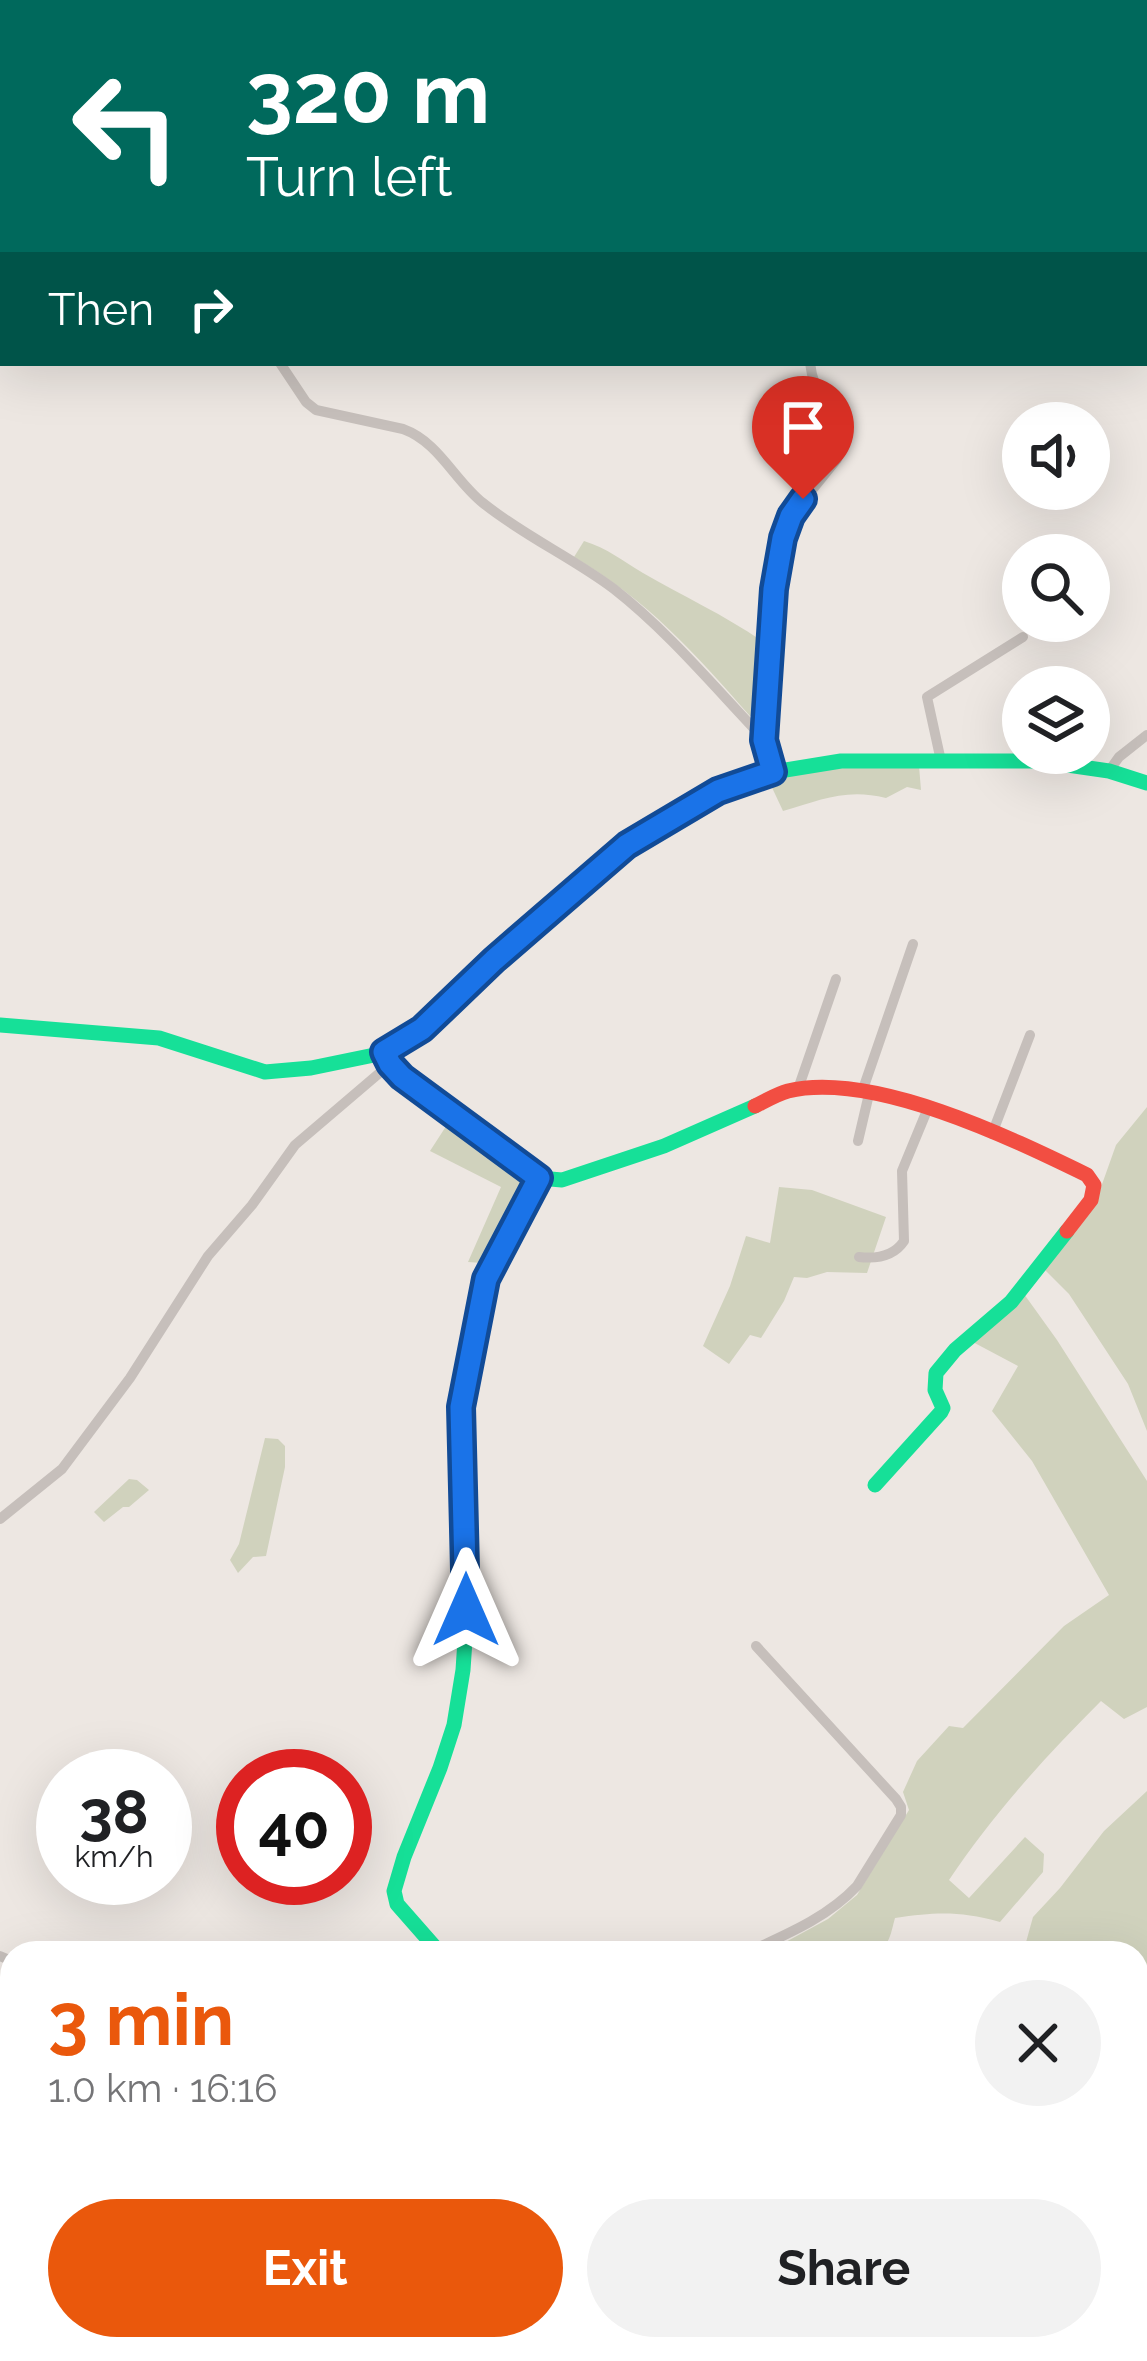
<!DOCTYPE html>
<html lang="en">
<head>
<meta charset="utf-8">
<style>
	body { margin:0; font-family:Raleway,sans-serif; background:#f2f2f2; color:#202124; height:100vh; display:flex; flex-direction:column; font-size:45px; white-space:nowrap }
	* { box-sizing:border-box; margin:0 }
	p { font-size:39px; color:#757577 }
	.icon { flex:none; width:66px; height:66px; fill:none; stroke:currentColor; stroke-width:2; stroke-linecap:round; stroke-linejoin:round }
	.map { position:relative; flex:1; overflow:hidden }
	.side { position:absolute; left:0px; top:1941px; width:1149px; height:420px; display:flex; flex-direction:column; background:#fff; border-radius:36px 36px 0 0; box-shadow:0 12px 48px #0002 }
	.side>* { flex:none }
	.hud { position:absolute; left:0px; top:0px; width:1149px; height:366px; box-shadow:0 12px 48px #0002; background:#00695c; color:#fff; overflow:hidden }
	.buttons { position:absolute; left:1002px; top:402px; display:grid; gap:24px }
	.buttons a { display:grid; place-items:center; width:108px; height:108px; border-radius:50%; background:#fff; box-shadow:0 12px 48px #0002; font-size:60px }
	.speed { position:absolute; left:36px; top:1749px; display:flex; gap:24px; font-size:60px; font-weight:700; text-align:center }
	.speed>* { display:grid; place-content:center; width:156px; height:156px; border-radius:50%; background:#fff; box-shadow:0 12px 48px #0002; line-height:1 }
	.speed small { font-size:30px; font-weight:400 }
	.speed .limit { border:18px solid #d22; background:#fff; color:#111 }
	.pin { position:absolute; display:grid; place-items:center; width:102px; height:102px; color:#fff; margin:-123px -51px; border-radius:50% 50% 50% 0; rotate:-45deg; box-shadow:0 0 12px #0007 }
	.pin .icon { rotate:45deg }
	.me { position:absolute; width:132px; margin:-66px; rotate:0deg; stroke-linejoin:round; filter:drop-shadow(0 0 9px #0008) }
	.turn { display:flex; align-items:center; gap:42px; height:252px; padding:0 48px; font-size:54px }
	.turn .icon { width:156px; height:156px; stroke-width:2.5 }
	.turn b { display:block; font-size:84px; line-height:102px }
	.then { display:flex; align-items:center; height:114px; padding:0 48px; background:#0003; gap:24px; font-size:45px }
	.round { display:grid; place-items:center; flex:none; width:126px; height:126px; border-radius:63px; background:#f2f2f2 }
	.overview { display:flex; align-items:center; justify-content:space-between; height:204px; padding:0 48px }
	h1 { font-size:72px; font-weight:700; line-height:90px; color:#ea580c }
	.button { display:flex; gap:24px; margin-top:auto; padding:24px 48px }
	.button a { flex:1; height:138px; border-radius:72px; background:#ea580c; color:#fff; font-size:48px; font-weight:700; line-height:138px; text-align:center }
	.button a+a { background:#f2f2f2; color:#202124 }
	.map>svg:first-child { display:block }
</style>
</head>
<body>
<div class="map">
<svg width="1147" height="2361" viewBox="0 0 1147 2361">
	<rect width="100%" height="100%" fill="#ede7e2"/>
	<path fill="#d0d2bd" d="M584 541C607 548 623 561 643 573 683 596 724 615 762 641L755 715 750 716C694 652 647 600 574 557Z
		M919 766 921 790 907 787 886 798C846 788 821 800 783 811L768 779 841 768Z
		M1147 1107V1431L1128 1384 1069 1294 1043 1268 1095 1204 1116 1145Z
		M454 1114 530 1177 483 1263 468 1262 501 1187 430 1151Z
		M779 1187 812 1190 886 1217 867 1273 827 1272 807 1278 794 1277 784 1301 761 1338 750 1335 729 1364 703 1346 730 1286 746 1236 770 1243Z
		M1024 1294 1057 1340 1147 1481V1707L1124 1719 1101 1701C1045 1757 993 1814 949 1880L969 1898 1025 1837 1044 1854 1043 1872 1000 1922C959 1911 937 1912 895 1918 891 1932 890 1947 875 1953H782V1944L828 1919 857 1895 909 1810 903 1792 917 1761 949 1726 963 1728 1064 1626 1109 1595 1032 1461 992 1411 1018 1366 969 1340Z
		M265 1438 278 1439 285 1446V1467L266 1556 253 1557 238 1573 230 1560 239 1544Z
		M129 1479 137 1480 149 1490 129 1507H123L104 1522 94 1512Z
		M1147 1791V2244L1137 2239V1953H1023L1033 1917 1060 1888 1104 1831Z
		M67 2349H136L142 2361H51Z
		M406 2349H485L495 2361H413Z"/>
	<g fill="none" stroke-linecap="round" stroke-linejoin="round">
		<path stroke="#c6bfbb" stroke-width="10" d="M4 0 6 3
			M1067 3 1071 0
			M280 363 306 402 316 410 403 429C439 442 454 480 483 503 524 536 573 558 614 589 669 632 716 689 764 739
			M941 761 927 697 1023 637
			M1109 771 1119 757 1147 735
			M773 772 764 739 768 656 778 560 791 516 837 459C840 418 814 400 810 363
			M387 1058 402 1077 418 1089 539 1178
			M798 1089 836 979
			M862 1092 913 944
			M992 1134 1030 1035
			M858 1141 869 1094
			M859 1257C876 1259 894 1256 904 1241L902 1171 928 1108
			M0 1519 62 1469 130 1378 208 1256 252 1205 295 1145 390 1064
			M746 1953C785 1935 827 1918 857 1886L901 1815V1807L896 1799 756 1646
			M0 1956 12 1961"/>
		<path stroke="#16e098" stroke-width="15" d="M0 1025 159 1038 265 1072 311 1068 384 1053 406 1041 494 960 627 845 718 791 773 772 841 761H1040L1109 771 1147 783
			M875 1485 941 1412 943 1408 935 1390 936 1373 955 1350 1011 1302 1067 1231
			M440 1953 397 1904 394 1891 404 1857 440 1768 454 1725 463 1670 467 1610 465 1486 460 1422 476 1327 486 1278 539 1178 562 1180 664 1146 755 1106"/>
		<path stroke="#f24e42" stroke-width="15" d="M755 1106C765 1101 777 1094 788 1091 873 1071 1011 1138 1087 1175L1094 1185 1091 1200 1067 1231"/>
	</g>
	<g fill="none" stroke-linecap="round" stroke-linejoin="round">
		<defs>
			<path id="route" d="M466 1610 461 1407 486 1279 539 1178 402 1077 390 1064 384 1052 422 1029 494 960 627 845 718 791 773 772 764 740 774 589 783 538 791 516 803 499"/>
		</defs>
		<use href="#route" stroke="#114b97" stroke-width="30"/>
		<use href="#route" stroke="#1a73e8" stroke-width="21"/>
	</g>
</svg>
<div class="buttons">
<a><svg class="icon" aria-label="sound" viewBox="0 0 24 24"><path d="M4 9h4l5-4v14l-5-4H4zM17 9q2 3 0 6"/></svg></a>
<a><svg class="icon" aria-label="search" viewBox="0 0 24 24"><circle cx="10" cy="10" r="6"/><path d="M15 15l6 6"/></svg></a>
<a><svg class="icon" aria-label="layers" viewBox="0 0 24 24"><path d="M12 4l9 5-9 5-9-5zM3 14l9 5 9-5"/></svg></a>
</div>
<div class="speed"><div>38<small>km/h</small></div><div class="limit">40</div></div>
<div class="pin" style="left:803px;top:499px;background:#d93025"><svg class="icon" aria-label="arrive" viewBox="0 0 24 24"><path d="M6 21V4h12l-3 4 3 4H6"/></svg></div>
<svg class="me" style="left:466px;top:1610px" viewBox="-20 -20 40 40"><path d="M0-17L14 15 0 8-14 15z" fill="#1a73e8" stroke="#fff" stroke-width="4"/></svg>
<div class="hud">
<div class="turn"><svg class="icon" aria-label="left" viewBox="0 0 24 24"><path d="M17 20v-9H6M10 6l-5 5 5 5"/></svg><div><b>320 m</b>Turn left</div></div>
<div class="then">Then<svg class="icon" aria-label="right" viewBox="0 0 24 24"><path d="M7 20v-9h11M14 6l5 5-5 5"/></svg></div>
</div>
<section class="side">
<div class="overview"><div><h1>3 min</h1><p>1.0 km · 16:16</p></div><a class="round"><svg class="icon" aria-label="close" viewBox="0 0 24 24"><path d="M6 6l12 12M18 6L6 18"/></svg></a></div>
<div class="button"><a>Exit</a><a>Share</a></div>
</section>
</div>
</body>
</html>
